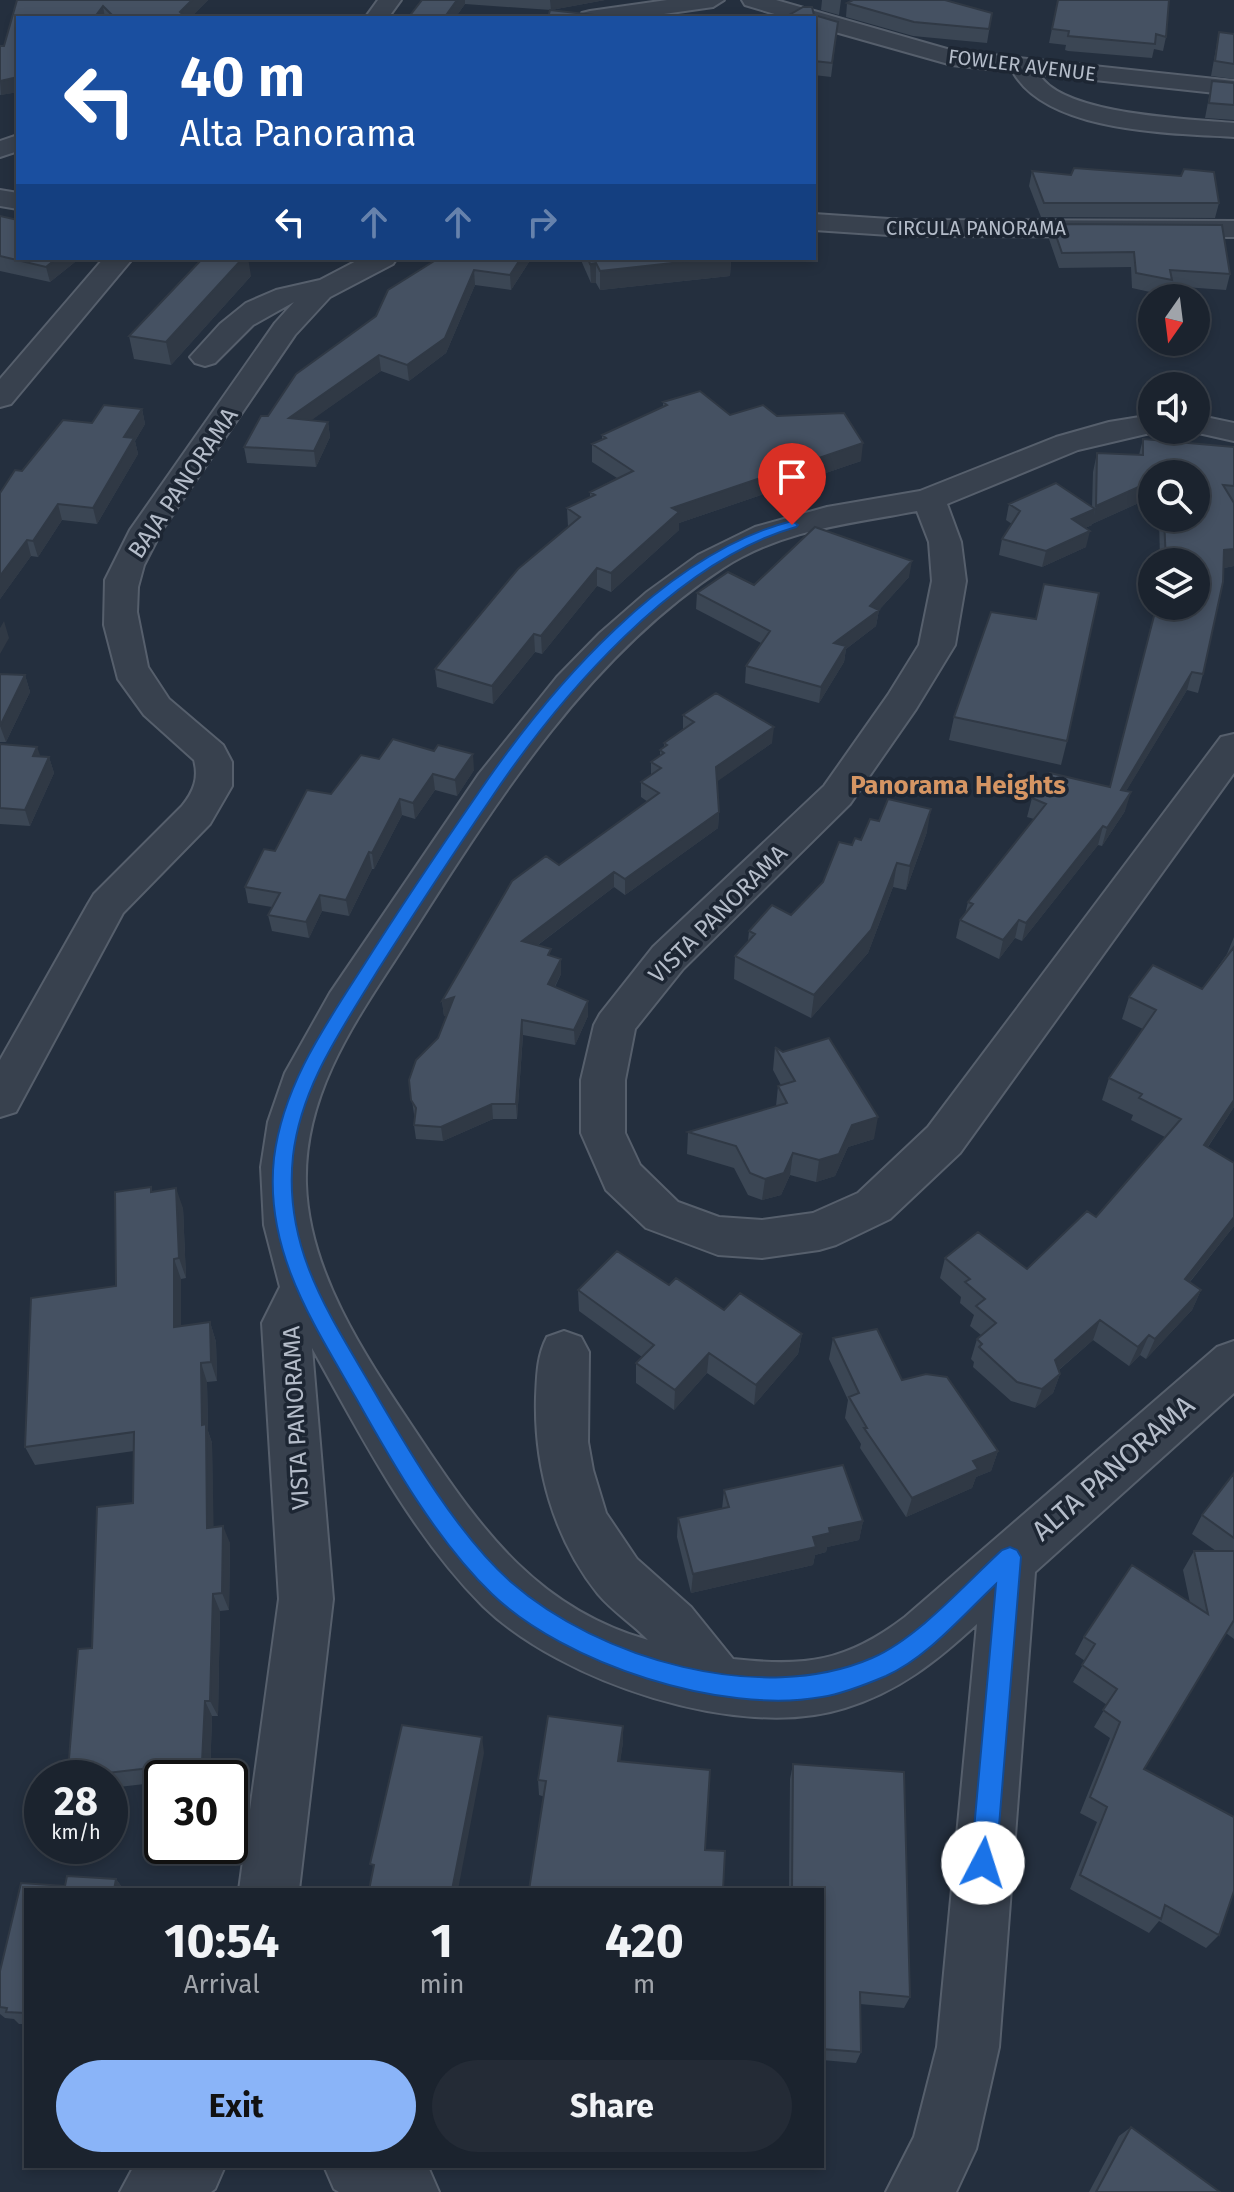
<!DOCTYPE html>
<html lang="en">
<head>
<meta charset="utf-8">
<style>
	body { margin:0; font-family:"Fira Sans",sans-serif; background:#242b36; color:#f1f3f6; height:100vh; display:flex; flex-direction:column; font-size:30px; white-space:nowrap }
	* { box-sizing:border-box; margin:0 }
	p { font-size:26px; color:#a0a4aa }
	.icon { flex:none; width:44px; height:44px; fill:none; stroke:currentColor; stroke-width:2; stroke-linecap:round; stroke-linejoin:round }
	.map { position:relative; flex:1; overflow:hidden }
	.details { position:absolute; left:24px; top:1888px; width:800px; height:280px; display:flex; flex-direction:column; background:#1b232e; border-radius:0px; box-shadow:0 4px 12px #0003,0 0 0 2px #39404a }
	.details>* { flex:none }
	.banner { position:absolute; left:16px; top:16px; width:800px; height:244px; border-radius:0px; box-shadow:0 4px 12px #0003,0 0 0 2px #39404a; background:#1a4fa0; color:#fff; overflow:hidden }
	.needle { width:52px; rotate:194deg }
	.fabs { position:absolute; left:1138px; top:284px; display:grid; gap:16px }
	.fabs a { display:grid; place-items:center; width:72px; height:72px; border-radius:50%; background:#1b232e; box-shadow:0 4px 12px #0003,0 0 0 2px #39404a; font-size:40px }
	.speed { position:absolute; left:24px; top:1760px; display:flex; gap:16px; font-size:40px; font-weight:700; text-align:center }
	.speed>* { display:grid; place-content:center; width:104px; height:104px; border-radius:50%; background:#1b232e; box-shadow:0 4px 12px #0003,0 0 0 2px #39404a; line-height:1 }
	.speed small { font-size:20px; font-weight:400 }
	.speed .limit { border:4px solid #111; border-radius:12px; background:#fff; color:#111 }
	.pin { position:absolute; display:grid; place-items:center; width:68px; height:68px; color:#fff; margin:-82px -34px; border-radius:50% 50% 50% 0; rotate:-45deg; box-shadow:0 0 8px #0007 }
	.pin .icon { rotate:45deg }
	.me { position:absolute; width:88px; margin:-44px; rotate:5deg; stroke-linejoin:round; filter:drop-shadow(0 0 6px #0008) }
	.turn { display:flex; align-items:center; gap:28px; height:168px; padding:0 32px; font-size:36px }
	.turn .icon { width:104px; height:104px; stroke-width:2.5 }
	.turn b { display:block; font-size:56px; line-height:68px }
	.lanes { display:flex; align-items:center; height:76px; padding:0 32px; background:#0003; justify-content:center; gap:40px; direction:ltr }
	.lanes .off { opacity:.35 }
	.eta { display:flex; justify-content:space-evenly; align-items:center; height:136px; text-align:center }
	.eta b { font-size:48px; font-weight:700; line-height:56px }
	.button { display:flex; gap:16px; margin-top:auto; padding:16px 32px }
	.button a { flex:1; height:92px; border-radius:48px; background:#8ab4f8; color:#111; font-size:32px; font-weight:700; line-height:92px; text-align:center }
	.button a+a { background:#242b36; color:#f1f3f6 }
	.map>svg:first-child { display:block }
</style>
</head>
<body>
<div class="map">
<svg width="1234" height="2192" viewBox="0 0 1234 2192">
	<rect width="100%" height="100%" fill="#242f3e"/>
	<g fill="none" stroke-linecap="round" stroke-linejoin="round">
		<defs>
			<path id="minor" d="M378 0H401L388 18H365Z
				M667 0H724L713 7 636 18H579L582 13 590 11Z
				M742 0H776L954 51 1234 81V95L1039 74C1062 115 1190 119 1234 123V137C1171 133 1048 133 1013 72L952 65 814 26V18H788L745 5Z
				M18 135V151L0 157V141Z
				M0 190 18 193V209L0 206Z
				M814 214 904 220 1234 221V237L904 236 814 230Z
				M104 258H133L11 404 0 407V379Z
				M362 258H397L393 264 330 297 295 335 162 530 144 565 138 587 137 612 148 667 169 699 223 745 232 762V786L210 824 123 913 16 1112 0 1117V1060L88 904 94 894 182 806C194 791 199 778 194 760L144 715 118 679 104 625 105 580 130 530 275 323 294 302 253 325 215 363 205 366 195 363 190 357 220 324 246 303 276 290 320 280Z
				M1152 415V430H1163L1078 450 947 504 961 542 966 581 955 645 916 709 850 804 683 969 635 1029 625 1080V1133L640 1165 678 1202 719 1217 762 1220 813 1213 858 1193 928 1127 1221 737 1234 734V773L960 1153 890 1219 836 1245 819 1250 762 1258 718 1255 646 1228 606 1190 581 1133V1080L594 1025 600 1014 653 947 824 786 888 695 919 645 932 581 929 542 917 511C850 524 783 529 723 568 589 656 500 796 415 929 365 1008 303 1086 306 1184 309 1279 373 1367 424 1444 484 1534 540 1609 648 1640 633 1624 613 1612 598 1594 554 1539 534 1468 536 1397 537 1376 537 1356 547 1337L564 1331 581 1337 589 1352 588 1442 593 1470 606 1513 637 1559 691 1607 733 1659C805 1667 846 1662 905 1617L1217 1347 1234 1341V1393L1035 1572 999 2047 976 2149 956 2192H886L914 2137 937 2047 977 1624C937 1661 898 1692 845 1708 739 1742 560 1681 483 1606 411 1534 361 1436 312 1348L333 1599 299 1890H239L279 1599 262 1323 280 1287 264 1225 261 1167 268 1122 285 1073 330 993 479 774 557 677 600 633 647 592 698 555 755 527 827 507 920 491 1056 437 1109 422Z
				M1196 415 1234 423V441L1185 430H1196Z
				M134 2166H225L215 2189 211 2192H120Z
				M324 2166H424L429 2169 439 2192H339L334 2189Z"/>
		</defs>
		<use href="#minor" stroke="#565f6c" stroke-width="4"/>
		<use href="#minor" fill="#38414e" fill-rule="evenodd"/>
	</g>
	<path fill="#3b4654" d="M17 0H208L190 18H18V92L0 95V46H4Z
		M422 0H605L551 10 465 4 455 18H408Z
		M822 0H841L839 15 821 10Z
		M1058 0 1166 37 1163 51 1154 49 1152 58 1068 51 1065 50 1066 45 1049 43Z
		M847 3 992 13 987 43 913 36 846 17Z
		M814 15 838 22 831 77 814 75Z
		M1219 32 1234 34V79L1211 76Z
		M1212 81 1234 83V120L1205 118Z
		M1032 171 1219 203 1215 218 1041 217 1029 186Z
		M0 216 18 258H80L50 282 0 271Z
		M1052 224 1230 274 1226 290 1170 286 1168 296 1132 288 1131 267 1059 268 1049 239Z
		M439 258H529V262L511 290 475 285 446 353 409 381 381 371 311 420 328 422 330 437 316 467 247 463 244 447 268 416Z
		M580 258H731L730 276 600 290 596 283H591Z
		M251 276 171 365 134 359 129 336Z
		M663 402 730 415 777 416 861 461 679 523V530L611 592 597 586 542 654 535 652 493 704 437 687 435 669 568 527 567 508 590 497V492L617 478 592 462V444L602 440V435L663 407Z
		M142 409 145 424 135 441 138 454 97 524 62 520 38 557 31 556 0 599V493L22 471 92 423Z
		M1143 439 1234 447V566L1224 568 1203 674 1198 693 1187 690 1126 791 1125 811 1102 846 1098 845 1022 941 1015 938 999 959 956 938 960 920 965 914 968 902 1034 819 1027 817 1032 798 1110 787 1161 614V606H1196V562H1160L1159 518H1196V474H1152V497L1092 524V522V525L1085 528 1086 547 1042 567 999 555 1002 539 1012 524 1006 520 1009 504 1092 507 1093 472 1097 453 1139 455Z
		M909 577 879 610 876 626 846 649 844 662 819 703 745 683 746 666 761 643 696 609 697 593 754 585Z
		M0 674 25 675 30 692 6 742H0Z
		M683 715 772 743 717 781 719 812 718 828 625 895 614 887 538 945 551 956 561 974 555 987 588 1016 575 1045 523 1035 517 1119H493L443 1141 416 1139 414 1125 415 1117 414 1114 409 1080 438 1038 447 1015 444 1016 442 1001 559 865 648 802 641 797V782L651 775V762L660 756V750L664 747V743L683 730Z
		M954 717 1067 741 1061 765 949 740Z
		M0 744 41 757H49L54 773 30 826 0 824Z
		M379 759 474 770 457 796 435 790 415 819 402 815 374 869H372L349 916 322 911 309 938 272 931 268 915 272 907 248 903 245 887 275 851Z
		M927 832 906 890 893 887 868 953 811 1018 734 979 735 956 748 941 749 931 791 915 823 882 852 845 861 840Z
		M1234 937V1107L1208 1147 1234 1163V1226L1190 1282 1201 1290 1192 1310 1146 1359 1140 1355 1129 1366 1093 1340 1059 1370 1060 1374 1053 1393 1035 1408 1011 1401 973 1367 974 1362 971 1359 977 1339 981 1335 970 1326 974 1315 960 1303 961 1297 940 1278 945 1258 1027 1269 1096 1217 1165 1137 1131 1120 1133 1115 1102 1100 1109 1078 1143 1029 1122 1019 1129 997 1202 989 1227 954Z
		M775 1047 874 1139 848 1147 835 1176 816 1182 790 1175 781 1195 762 1200 748 1195 734 1168 687 1154 688 1132 776 1106 778 1086 781 1085 773 1070Z
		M152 1192 183 1208 186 1278 181 1279V1326L210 1322 216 1342 217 1381 207 1382 208 1431 212 1443 213 1527 230 1543 229 1610 220 1611 218 1716H212L210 1777 162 1778V1782L110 1788V1778H73L68 1771 92 1648 133 1503 134 1451 35 1465 25 1447 116 1286Z
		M669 1285 724 1310 802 1334 798 1354 754 1405 707 1373 674 1410 636 1383V1363L642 1357 579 1311 578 1290Z
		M833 1338 902 1380 998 1451 991 1471 976 1477 972 1488 906 1517 860 1448 861 1444 845 1418 848 1400 829 1359Z
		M1234 1473V1639L1226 1633 1144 1769 1219 1935 1206 1948 1159 1921 1149 1933 1070 1889 1097 1822 1080 1813 1110 1738 1094 1727 1107 1705 1073 1682 1085 1661 1075 1654 1084 1637 1190 1603 1183 1570 1194 1551H1216L1192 1534 1202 1515Z
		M724 1490 863 1521 859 1540 827 1547 826 1552 815 1555 813 1565 691 1593 677 1537 678 1518 722 1509Z
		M623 1742 620 1761 705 1850 539 1795 538 1780Z
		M793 1764 910 1997 904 2008 860 2004 861 2052 856 2063 822 2060V1890H789L790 1779Z
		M67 1876 116 1879 124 1890H26V2024H19L14 2019 5 2018 0 2014V1971L21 1883 65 1886Z
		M1131 2127 1220 2192H1089L1119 2136Z"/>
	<path fill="#303945" d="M192 0H208L190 18H181L180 12Z
		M457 0H465V4L455 18H444Z
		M550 0H605L551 10Z
		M103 6 105 18H94Z
		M18 77V92L1 95 0 81Z
		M57 258H80L50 282 46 267Z
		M243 258H248L251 276 171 365 166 342Z
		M521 258H529V262L511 290 510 275Z
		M718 258H731L730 276 600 290V271Z
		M596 263V283H591L590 264Z
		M474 270 475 285 446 353 409 381 407 365Z
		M379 355 381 371 292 434 289 418Z
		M142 409 145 424 135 441 138 454 97 524 93 508 124 437Z
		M328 422 330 437 316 467 314 451Z
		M863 443 861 461 679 523V530L611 592V573L672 508Z
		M1152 481V497L1092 524 1096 506Z
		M58 504 62 520 38 557 33 541Z
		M1095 509 1092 525 1068 535 1072 519Z
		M1090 531 1086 547 1042 567 1046 551Z
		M27 540 31 556 0 599V576Z
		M1234 549V566L1219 569 1224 550Z
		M912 561 909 577 879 610 876 626 846 649 844 662 819 703 821 687 834 643Z
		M597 568V586L542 654 541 636Z
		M4 621 9 638 0 654V628Z
		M534 634 535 652 493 704 492 686Z
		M1192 672 1187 690 1116 808 1121 790Z
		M25 675 30 692 6 742 0 726Z
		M774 727 772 743 715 783 716 767Z
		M37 747 43 763 33 756Z
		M473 754 474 770 457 796 455 780Z
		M49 757 54 773 30 826 25 810Z
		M433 774 435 790 415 819 413 803Z
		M1131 792 1125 811 1102 846 1107 828Z
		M400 799 402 815 374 869 372 853Z
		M931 809 927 832 906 890 910 866Z
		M719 812 718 828 625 895V879Z
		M1103 826 1098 845 1022 941 1026 923Z
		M369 852 372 869 349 916 346 900Z
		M897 863 893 887 868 953 811 1018 814 995Z
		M614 872V887L523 956 522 941Z
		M320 895 322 911 309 938 306 922Z
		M1019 920 1015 938 999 959 1003 940Z
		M561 959V974L548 999V984Z
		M454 997 455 1012 444 1016 442 1001Z
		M588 1001V1016L575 1045 574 1030Z
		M522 1020 523 1035 517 1119 516 1104Z
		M1234 1100V1107L1195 1166 1204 1145Z
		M492 1104 493 1119 443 1141 441 1127Z
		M878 1117 874 1139 848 1147 835 1176 816 1182 819 1160 852 1125Z
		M793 1153 790 1175 781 1195 762 1200 765 1179Z
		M176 1188 183 1208 186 1278 179 1258Z
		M1234 1217V1226L1176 1299 1185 1279Z
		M174 1259 181 1279V1346L174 1327Z
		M1201 1290 1192 1310 1146 1359 1155 1339Z
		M1100 1320 1093 1340 1048 1379 1055 1360Z
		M210 1322 216 1342 217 1381 211 1362Z
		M802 1334 798 1354 754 1405 756 1385Z
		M1149 1335 1140 1355 1129 1366 1138 1347Z
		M709 1353 707 1373 674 1410 675 1390Z
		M201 1363 207 1382 208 1431 212 1443 214 1545 207 1528 202 1425Z
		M1060 1374 1053 1393 1035 1408 1042 1389Z
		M998 1451 991 1471 976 1477 972 1488 906 1517 912 1498 973 1461Z
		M863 1521 859 1540 827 1547 826 1552 815 1555 813 1565 691 1593 693 1574 813 1537 829 1528Z
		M223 1526 230 1543 229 1610 222 1593Z
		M213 1594 220 1611 218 1716 210 1701Z
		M205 1701 212 1716 210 1777 202 1762Z
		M623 1726V1742L618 1777V1761Z
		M482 1737 484 1753 458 1890H452Z
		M116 1879 124 1890H114Z"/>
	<path fill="#455162" stroke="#303945" stroke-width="2" d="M17 0H192L180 12 187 18H115L103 6 94 18H18V77L0 81V46H4Z
		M422 0H457L444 18H408Z
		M853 0H945L992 13 989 29 914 22 847 3Z
		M1058 0H1169L1166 37 1156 34 1155 44 1068 36 1069 31 1052 29Z
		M803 7H812L814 15 838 22 832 63 814 61V18H784Z
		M550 10 620 18H548Z
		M1219 32 1234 34V64L1215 61Z
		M1212 81 1234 83V105L1209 103Z
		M1074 168 1181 176 1184 169 1214 172 1219 203H1044L1032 171 1071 175Z
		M0 216 18 220V258H57L46 267 0 256Z
		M1052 224 1222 225 1230 274 1170 270 1172 280 1136 273 1134 252 1062 253Z
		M203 258H243L166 342 129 336Z
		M439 258H521L510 275 474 270 445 338 407 365 379 355 289 418 328 422 314 451 244 447 261 416H268L296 374 376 316 388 290Z
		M588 258H718L600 271 596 263 590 264Z
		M700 391 730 415 763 405 777 416 844 413 863 443 672 508 679 512 611 573 597 568 541 636 534 634 492 686 435 669 518 569 580 517 567 508 595 495 590 492 633 471 592 444 606 438 602 435 667 405 663 402Z
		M104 405 142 409 124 437 134 438 93 508 58 504 33 541 27 540 0 576V493L15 470 22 471 63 420 92 423Z
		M1143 439 1234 447V486L1223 485 1234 503V549L1224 550 1223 582 1203 674 1192 672 1121 790 1131 792 1107 828 1103 826 1026 923 1019 920 1003 940 960 920 973 904 968 902 1046 804 1032 798 1050 773 1110 787 1155 612 1167 615V606H1196V562H1166L1164 518H1196V474H1152V481L1096 506 1097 453 1143 455Z
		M1056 483 1095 509 1072 519 1090 531 1046 551 1002 539 1020 511 1009 504Z
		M815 527 912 561 870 606 879 610 834 643 846 646 821 687 746 666 770 631 697 593 728 572 754 585Z
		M1044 584 1099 593 1067 741 954 717 991 612 1036 619Z
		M0 674 25 675 0 726Z
		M716 693 774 727 716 767 719 812 625 879 614 872 522 941 551 949 548 955 561 959 548 984 588 1001 574 1030 522 1020 516 1104H492L441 1127 414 1125 416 1108 411 1100 409 1080 416 1060 438 1038 454 997 442 1001 512 881 546 856 559 865 659 793 641 782 661 768 651 762 664 753 660 750 667 745 664 743 694 722 683 715Z
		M393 739 434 751 438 745 473 754 455 780 433 774 413 803 400 799 372 853 369 852 346 900 320 895 306 922 268 915 280 893 245 887 264 849 275 851 307 790 331 794 361 755 379 759Z
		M0 744 37 747 33 756 49 757 25 810 0 808Z
		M888 799 931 809 910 866 897 863 871 930 814 995 735 956 755 934 749 931 772 905 791 915 823 882 839 842 852 845 855 838 861 840 870 819 879 821Z
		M1234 947V1100L1204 1145 1234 1163V1217L1185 1279 1201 1290 1155 1339 1149 1335 1138 1347 1100 1320 1055 1360 1060 1374 1042 1389 1017 1382 979 1347 982 1344 977 1339 996 1323 976 1306 985 1299 965 1282 970 1279 945 1258 978 1232 1027 1269 1087 1211 1096 1217 1181 1119 1139 1098 1142 1094 1109 1078 1156 1010 1129 997 1153 965 1202 989Z
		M829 1038 878 1117 852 1125 839 1154 819 1160 793 1153 784 1173 765 1179 750 1173 736 1146 688 1132 787 1103 778 1086 795 1081 775 1047 783 1052Z
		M151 1187V1192L176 1188 179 1258 174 1259V1327L210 1322 211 1362 201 1363 202 1425 206 1424 207 1528 223 1526 222 1593 213 1594 210 1701H205L202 1762 90 1775V1768L68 1771 78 1649 92 1648 97 1507 133 1503 134 1432 25 1447 31 1298 116 1286 115 1192Z
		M617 1251 669 1285 676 1278 724 1310 740 1293 802 1334 756 1385 709 1353 675 1390 636 1363 654 1345 578 1290Z
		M877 1329 902 1380 926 1374 947 1377 998 1451 973 1461 978 1469 912 1498 864 1428H867L849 1397 859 1393 833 1338Z
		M843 1465 863 1521 829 1528 830 1533 813 1537 816 1547 693 1574 678 1518 729 1507 724 1490Z
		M1234 1473V1538L1202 1515Z
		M1194 1551H1234V1620L1144 1769 1234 1817V1891L1219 1935 1165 1905 1161 1919 1080 1875 1107 1807 1090 1797 1120 1722 1103 1710 1117 1689 1082 1665 1095 1644 1084 1637 1132 1565 1208 1614Z
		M548 1716 623 1726 618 1761 710 1770 705 1850 725 1851 723 1890H529L546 1781 538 1780Z
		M402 1725 482 1737 452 1890H369L374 1865 370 1864Z
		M793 1764 904 1772 910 1997 860 1992 861 2052 822 2049V1890H792Z
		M67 1876 116 1879 114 1890H26V2013L6 2012 7 2008 0 2007V1971L21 1883 65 1886Z
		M1131 2127 1220 2192H1096Z"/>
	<path fill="#1a73e8" stroke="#114b97" stroke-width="2" d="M792 521 798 525 796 527C675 561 560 696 492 797 453 854 415 912 378 970 342 1029 301 1086 293 1156 283 1249 330 1315 374 1391 410 1453 458 1535 511 1582 599 1659 761 1706 872 1658 918 1638 965 1584 1002 1550L1010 1547 1017 1550 1021 1557 996 1863 992 1872 983 1876 975 1872 971 1863 996 1584C963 1615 928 1657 886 1676 867 1684 842 1694 822 1697 722 1715 565 1664 492 1594 437 1541 393 1464 356 1398 312 1321 264 1250 274 1158 283 1086 324 1027 362 968 400 908 439 850 479 792 550 688 666 553 792 521Z"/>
	<g text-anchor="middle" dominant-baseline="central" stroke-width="7" stroke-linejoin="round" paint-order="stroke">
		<g font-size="20" fill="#b4bcc9" stroke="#1d2633">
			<text transform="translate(1022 65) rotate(7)">FOWLER AVENUE</text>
			<text x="976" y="228">CIRCULA PANORAMA</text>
		</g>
		<g font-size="24" fill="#b4bcc9" stroke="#1d2633">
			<text transform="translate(183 483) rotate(-56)">BAJA PANORAMA</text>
			<text transform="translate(718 914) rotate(-45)">VISTA PANORAMA</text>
			<text transform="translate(296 1418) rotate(-93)">VISTA PANORAMA</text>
		</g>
		<g font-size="26" font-weight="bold" fill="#d59563" stroke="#1d2633">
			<text x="958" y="785">Panorama Heights</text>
		</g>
		<g font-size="28" fill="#b4bcc9" stroke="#1d2633">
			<text transform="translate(1113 1468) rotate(-41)">ALTA PANORAMA</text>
		</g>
	</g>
</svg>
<div class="fabs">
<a><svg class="needle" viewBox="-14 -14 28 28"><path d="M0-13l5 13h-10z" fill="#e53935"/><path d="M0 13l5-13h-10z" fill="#a0a4aa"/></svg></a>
<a><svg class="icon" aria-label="sound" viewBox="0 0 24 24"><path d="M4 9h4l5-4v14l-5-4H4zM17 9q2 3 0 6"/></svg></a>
<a><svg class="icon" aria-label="search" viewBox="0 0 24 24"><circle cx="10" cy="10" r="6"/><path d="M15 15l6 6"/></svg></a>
<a><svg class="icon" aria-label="layers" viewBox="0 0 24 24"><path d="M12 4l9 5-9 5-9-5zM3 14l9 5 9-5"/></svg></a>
</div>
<div class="speed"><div>28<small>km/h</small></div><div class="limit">30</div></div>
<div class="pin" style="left:792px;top:525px;background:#d93025"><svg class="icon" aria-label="arrive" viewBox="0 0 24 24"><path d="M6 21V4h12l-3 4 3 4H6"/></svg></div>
<svg class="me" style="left:983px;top:1863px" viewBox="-20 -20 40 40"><circle r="19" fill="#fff"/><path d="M0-13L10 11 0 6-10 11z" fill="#1a73e8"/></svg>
<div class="banner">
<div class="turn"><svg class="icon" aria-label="left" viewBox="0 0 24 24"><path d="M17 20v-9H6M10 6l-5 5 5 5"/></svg><div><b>40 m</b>Alta Panorama</div></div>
<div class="lanes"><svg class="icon" aria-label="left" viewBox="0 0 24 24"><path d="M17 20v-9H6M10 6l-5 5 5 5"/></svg><svg class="icon off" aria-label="ahead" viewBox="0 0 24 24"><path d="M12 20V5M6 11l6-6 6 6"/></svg><svg class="icon off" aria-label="ahead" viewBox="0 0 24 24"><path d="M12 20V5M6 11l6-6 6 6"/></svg><svg class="icon off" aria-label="right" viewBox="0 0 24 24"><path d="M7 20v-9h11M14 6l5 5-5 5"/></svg></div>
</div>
<section class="details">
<div class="eta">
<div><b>10:54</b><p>Arrival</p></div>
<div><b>1</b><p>min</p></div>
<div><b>420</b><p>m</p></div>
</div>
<div class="button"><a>Exit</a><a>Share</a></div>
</section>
</div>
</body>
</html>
